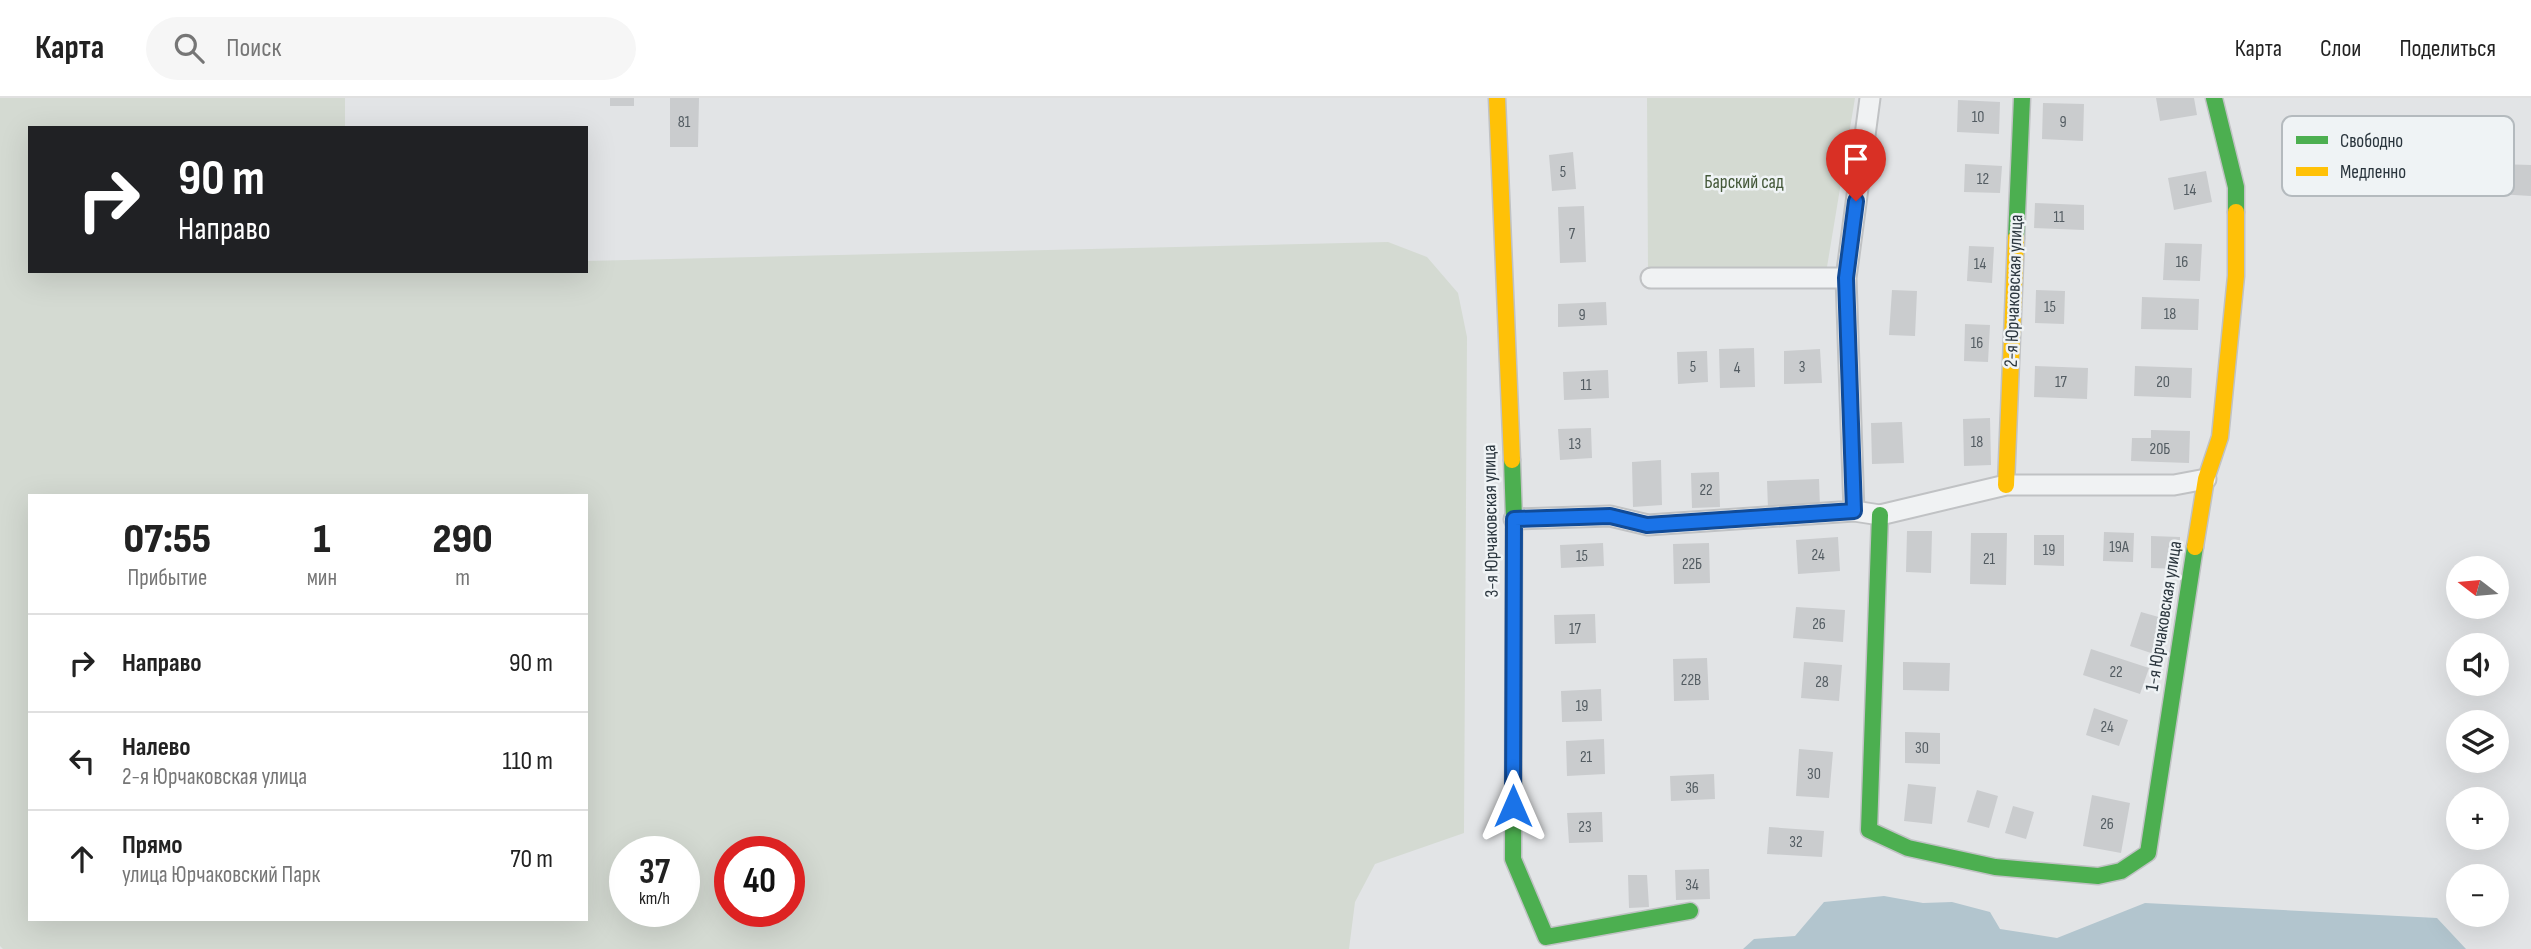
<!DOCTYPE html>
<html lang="ru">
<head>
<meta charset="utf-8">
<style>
	body { margin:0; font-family:"Sofia Sans Condensed",sans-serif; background:#f6f6f6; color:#222; height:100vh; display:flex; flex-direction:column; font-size:26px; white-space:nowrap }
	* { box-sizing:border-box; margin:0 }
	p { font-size:23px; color:#767676 }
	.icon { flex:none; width:38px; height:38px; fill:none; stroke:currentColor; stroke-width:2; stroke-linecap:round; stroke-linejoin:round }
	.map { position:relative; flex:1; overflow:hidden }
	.details { position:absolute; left:28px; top:396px; width:560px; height:427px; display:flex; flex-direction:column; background:#fff; border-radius:0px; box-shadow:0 7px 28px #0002 }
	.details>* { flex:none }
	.top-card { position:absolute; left:28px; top:28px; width:560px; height:147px; border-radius:0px; box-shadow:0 7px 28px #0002; background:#202124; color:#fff; overflow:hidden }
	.needle { width:46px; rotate:286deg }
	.fabs { position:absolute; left:2446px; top:458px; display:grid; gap:14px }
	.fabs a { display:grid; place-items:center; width:63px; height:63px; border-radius:50%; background:#fff; box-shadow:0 7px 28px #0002; font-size:35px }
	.speed { position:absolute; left:609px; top:738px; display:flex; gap:14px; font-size:35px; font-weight:700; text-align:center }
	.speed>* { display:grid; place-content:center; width:91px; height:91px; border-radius:50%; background:#fff; box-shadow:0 7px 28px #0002; line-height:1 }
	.speed small { font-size:18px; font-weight:400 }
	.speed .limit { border:10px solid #d22; background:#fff; color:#111 }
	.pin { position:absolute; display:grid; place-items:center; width:60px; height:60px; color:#fff; margin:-72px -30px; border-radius:50% 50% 50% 0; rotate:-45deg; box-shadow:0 0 7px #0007 }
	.pin .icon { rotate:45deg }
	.me { position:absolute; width:77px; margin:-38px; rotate:0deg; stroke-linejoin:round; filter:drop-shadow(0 0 5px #0008) }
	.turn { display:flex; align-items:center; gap:24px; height:147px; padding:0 35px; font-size:32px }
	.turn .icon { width:91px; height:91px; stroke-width:2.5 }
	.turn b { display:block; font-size:49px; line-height:60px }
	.eta { display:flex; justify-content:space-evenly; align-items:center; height:119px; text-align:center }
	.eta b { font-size:42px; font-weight:800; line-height:49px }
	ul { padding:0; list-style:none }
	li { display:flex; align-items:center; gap:21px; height:98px; padding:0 35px; border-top:2px solid #e0e0e0 }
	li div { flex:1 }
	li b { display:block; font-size:26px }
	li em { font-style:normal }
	header { display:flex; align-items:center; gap:42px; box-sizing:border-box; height:98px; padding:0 35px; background:#fff; border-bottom:2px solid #e0e0e0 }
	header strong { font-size:33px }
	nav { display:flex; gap:38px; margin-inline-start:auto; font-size:24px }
	.search { width:490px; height:63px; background:#f6f6f6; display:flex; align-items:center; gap:18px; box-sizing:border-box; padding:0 24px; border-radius:38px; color:#767676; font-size:26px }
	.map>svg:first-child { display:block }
</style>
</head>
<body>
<header>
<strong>Карта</strong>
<div class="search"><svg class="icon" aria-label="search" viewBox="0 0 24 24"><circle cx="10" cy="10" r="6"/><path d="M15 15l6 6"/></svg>Поиск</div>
<nav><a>Карта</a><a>Слои</a><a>Поделиться</a></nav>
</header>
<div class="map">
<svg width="2531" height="851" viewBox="0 0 2531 851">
	<rect width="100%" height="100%" fill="#e2e4e6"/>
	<path fill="#d4dad2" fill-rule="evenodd" d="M0 0H345V30H30V173H586V163L1388 144 1427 159 1458 195 1467 239 1464 735 1375 766 1355 804 1349 851H3L0 848ZM30 397H586V821H30ZM625 754H684V814H625ZM730 754H789V814H730Z
		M1647 0H1855L1827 169 1648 171Z"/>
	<path fill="#b2c5ce" d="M1884 798 1923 805 1952 804 1990 814 2000 831 2057 840 2145 805 2437 820 2466 851H1743L1754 841 1795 838 1824 804Z"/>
	<path fill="#caccce" d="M610 0H634V8H610Z
		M670 0H699L698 49H670Z
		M2156 0H2194L2197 17 2160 23Z
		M1958 2 2000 4 1999 36 1957 34Z
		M2043 5 2084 6 2083 43 2042 41Z
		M1573 54 1576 91 1552 93 1549 57Z
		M1965 66 2002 68 2000 95 1964 94Z
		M2498 66 2531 67V98L2497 96Z
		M2206 73 2212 104 2174 112 2168 80Z
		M2035 105 2084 107V132L2034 130Z
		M1584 108 1586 164 1560 165 1558 109Z
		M2165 145 2202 146 2200 183 2163 182Z
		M1969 148 1994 149 1992 185 1967 183Z
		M1892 192 1917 193 1915 238 1889 237Z
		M2036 192 2065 193 2064 226 2035 225Z
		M2142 199 2199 201 2198 232 2141 231Z
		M1606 204 1607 227 1558 229V206Z
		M1965 226 1990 227 1988 264 1964 263Z
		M1754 250 1755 289 1720 290 1719 251Z
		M1820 251 1822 285 1784 286V253Z
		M1707 253 1708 284 1678 286 1677 254Z
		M2035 268 2088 270 2087 301 2034 299Z
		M2135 268 2192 270 2191 300 2134 298Z
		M1608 272 1609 300 1564 302 1563 274Z
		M1990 320 1991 367 1964 368 1963 321Z
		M1902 324 1904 365 1872 366 1871 325Z
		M1591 330 1592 360 1560 362 1558 331Z
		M2151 332 2190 333 2189 365 2131 363 2132 340H2151Z
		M1661 362 1662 407 1633 409 1632 364Z
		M1719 374 1720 409 1692 410 1691 375Z
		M1819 381 1820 409 1768 411 1767 383Z
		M1907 433H1932L1931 475 1906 474Z
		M2104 434 2134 435 2133 464 2103 463Z
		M1971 435H2007L2006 487 1970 486Z
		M2034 437H2064V468L2034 467Z
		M2151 438 2180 439V471L2151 470Z
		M1838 439 1840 473 1798 476 1796 442Z
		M1603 445 1604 468 1561 470 1560 447Z
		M1709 445 1710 485 1674 486 1673 446Z
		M1796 509 1845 512 1843 544 1793 540Z
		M2141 514 2169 522 2157 557 2130 548Z
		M1595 516 1596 545 1555 546 1554 517Z
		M2091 551 2149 570 2140 596 2083 577Z
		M1707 560 1709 602 1674 603 1673 561Z
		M1804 564 1842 567 1839 603 1801 600Z
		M1903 564 1950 565 1949 593 1903 592Z
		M1601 591 1602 623 1562 624 1561 593Z
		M2094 610 2128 622 2119 648 2086 637Z
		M1905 634 1940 635V666L1905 665Z
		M1604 641 1605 676 1567 678 1566 643Z
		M1799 651 1833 654 1829 700 1796 698Z
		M1714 676 1715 701 1671 703 1670 678Z
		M1908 686 1936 689 1932 726 1904 723Z
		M1977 692 1998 698 1989 730 1967 724Z
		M2092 697 2130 705 2121 755 2083 748Z
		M2013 708 2034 714 2026 741 2005 735Z
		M1602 714 1603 744 1569 745 1567 715Z
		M1769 729 1824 733 1822 759 1767 756Z
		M1709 771 1710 801 1676 802 1675 772Z
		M1628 777H1647L1649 809 1629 810Z"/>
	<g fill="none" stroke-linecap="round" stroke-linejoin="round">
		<defs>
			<path id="street" d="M1651 180H1846L1870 0
				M1846 180 1854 413
				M1514 421 1610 418 1648 427 1854 413 1880 417 2006 387H2174L2206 381"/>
			<path id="fast" d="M2214 0 2236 89V114
				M2016 140 2022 0
				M1512 362 1514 421 1513 761 1546 839 1690 813
				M1880 417 1869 732 1908 750 1995 769 2098 778 2121 773 2148 755 2195 449"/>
			<path id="slow" d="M1497 0 1512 362
				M2006 387 2016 140
				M2195 449 2206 381 2220 339 2236 178V114"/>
		</defs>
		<use href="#street" stroke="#c0c2c4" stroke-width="23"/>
		<use href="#fast" stroke="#c0c2c4" stroke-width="19"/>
		<use href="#slow" stroke="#c0c2c4" stroke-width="19"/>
		<use href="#street" stroke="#f0f2f3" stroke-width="19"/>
		<use href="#fast" stroke="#4caf50" stroke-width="16"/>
		<use href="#slow" stroke="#ffc107" stroke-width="16"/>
	</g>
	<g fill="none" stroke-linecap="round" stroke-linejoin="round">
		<defs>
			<path id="route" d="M1513 708 1514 421 1610 418 1647 427 1854 413 1846 180 1856 103"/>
		</defs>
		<use href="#route" stroke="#114b97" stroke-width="18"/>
		<use href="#route" stroke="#1a73e8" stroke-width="12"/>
	</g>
	<g text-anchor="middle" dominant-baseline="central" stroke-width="5" stroke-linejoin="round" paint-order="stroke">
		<g font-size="16" fill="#535c62">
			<text x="1978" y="19">10</text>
			<text x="684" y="24">81</text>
			<text x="2063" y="24">9</text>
			<text x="1563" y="74">5</text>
			<text x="1983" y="81">12</text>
			<text x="2190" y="92">14</text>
			<text x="2059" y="119">11</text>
			<text x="1572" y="136">7</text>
			<text x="2182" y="164">16</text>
			<text x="1980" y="166">14</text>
			<text x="2050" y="209">15</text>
			<text x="2170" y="216">18</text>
			<text x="1582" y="217">9</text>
			<text x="1977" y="245">16</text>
			<text x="1693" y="269">5</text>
			<text x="1802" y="269">3</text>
			<text x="1737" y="270">4</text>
			<text x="2061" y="284">17</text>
			<text x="2163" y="284">20</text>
			<text x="1586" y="287">11</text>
			<text x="1977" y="344">18</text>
			<text x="1575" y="346">13</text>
			<text x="2160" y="351">20Б</text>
			<text x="1706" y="392">22</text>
			<text x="2119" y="449">19А</text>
			<text x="2049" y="452">19</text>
			<text x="1818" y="457">24</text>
			<text x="1582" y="458">15</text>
			<text x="1989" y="461">21</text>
			<text x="1692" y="466">22Б</text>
			<text x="1819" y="526">26</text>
			<text x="1575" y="531">17</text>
			<text x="2116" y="574">22</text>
			<text x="1691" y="582">22В</text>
			<text x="1822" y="584">28</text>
			<text x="1582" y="608">19</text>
			<text x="2107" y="629">24</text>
			<text x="1922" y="650">30</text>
			<text x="1586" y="659">21</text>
			<text x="1814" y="676">30</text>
			<text x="1692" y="690">36</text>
			<text x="2107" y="726">26</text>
			<text x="1585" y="729">23</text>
			<text x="1796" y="744">32</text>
			<text x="1692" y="787">34</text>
		</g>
		<g font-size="19" fill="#445839" stroke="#eff3f5">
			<text x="1744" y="84">Барский сад</text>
		</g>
		<g font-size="19" fill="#2a353d" stroke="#eff3f5">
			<text transform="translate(2014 193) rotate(-88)">2-я Юрчаковская улица</text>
			<text transform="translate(1491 423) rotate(-91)">3-я Юрчаковская улица</text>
			<text transform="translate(2164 518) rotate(-81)">1-я Юрчаковская улица</text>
		</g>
	</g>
	<rect x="2282" y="18" width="232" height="80" rx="10" fill="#eff3f5" stroke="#b4babe" stroke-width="2"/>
	<rect x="2296" y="38" width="32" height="8" fill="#4caf50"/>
	<rect x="2296" y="69" width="32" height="9" fill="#ffc107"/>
	<g font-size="19" fill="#2a353d">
		<text x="2340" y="49">Свободно</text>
		<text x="2340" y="80">Медленно</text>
	</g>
</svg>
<div class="fabs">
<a><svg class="needle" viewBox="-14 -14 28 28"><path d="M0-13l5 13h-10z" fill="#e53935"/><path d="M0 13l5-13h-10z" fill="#767676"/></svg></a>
<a><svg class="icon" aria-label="sound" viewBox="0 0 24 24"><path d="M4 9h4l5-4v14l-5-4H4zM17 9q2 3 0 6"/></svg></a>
<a><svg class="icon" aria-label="layers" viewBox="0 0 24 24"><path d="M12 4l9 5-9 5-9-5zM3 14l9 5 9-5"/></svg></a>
<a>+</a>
<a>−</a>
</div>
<div class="speed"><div>37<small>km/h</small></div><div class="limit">40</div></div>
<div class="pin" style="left:1856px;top:103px;background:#d93025"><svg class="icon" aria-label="arrive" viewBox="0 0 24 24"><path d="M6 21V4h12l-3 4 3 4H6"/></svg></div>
<svg class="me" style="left:1513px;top:708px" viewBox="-20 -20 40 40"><path d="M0-17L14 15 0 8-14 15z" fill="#1a73e8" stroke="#fff" stroke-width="4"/></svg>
<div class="top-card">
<div class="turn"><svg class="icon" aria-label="right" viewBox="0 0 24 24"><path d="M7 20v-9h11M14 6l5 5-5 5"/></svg><div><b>90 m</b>Направо</div></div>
</div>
<section class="details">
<div class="eta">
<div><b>07:55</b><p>Прибытие</p></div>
<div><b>1</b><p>мин</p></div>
<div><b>290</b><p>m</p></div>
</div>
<ul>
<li><svg class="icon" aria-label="right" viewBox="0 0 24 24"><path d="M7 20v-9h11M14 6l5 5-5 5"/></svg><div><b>Направо</b></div><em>90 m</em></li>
<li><svg class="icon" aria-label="left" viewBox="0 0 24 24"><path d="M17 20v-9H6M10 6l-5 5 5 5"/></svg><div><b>Налево</b><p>2-я Юрчаковская улица</p></div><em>110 m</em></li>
<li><svg class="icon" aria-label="ahead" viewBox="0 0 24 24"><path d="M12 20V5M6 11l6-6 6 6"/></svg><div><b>Прямо</b><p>улица Юрчаковский Парк</p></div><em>70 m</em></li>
</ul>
</section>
</div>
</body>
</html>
